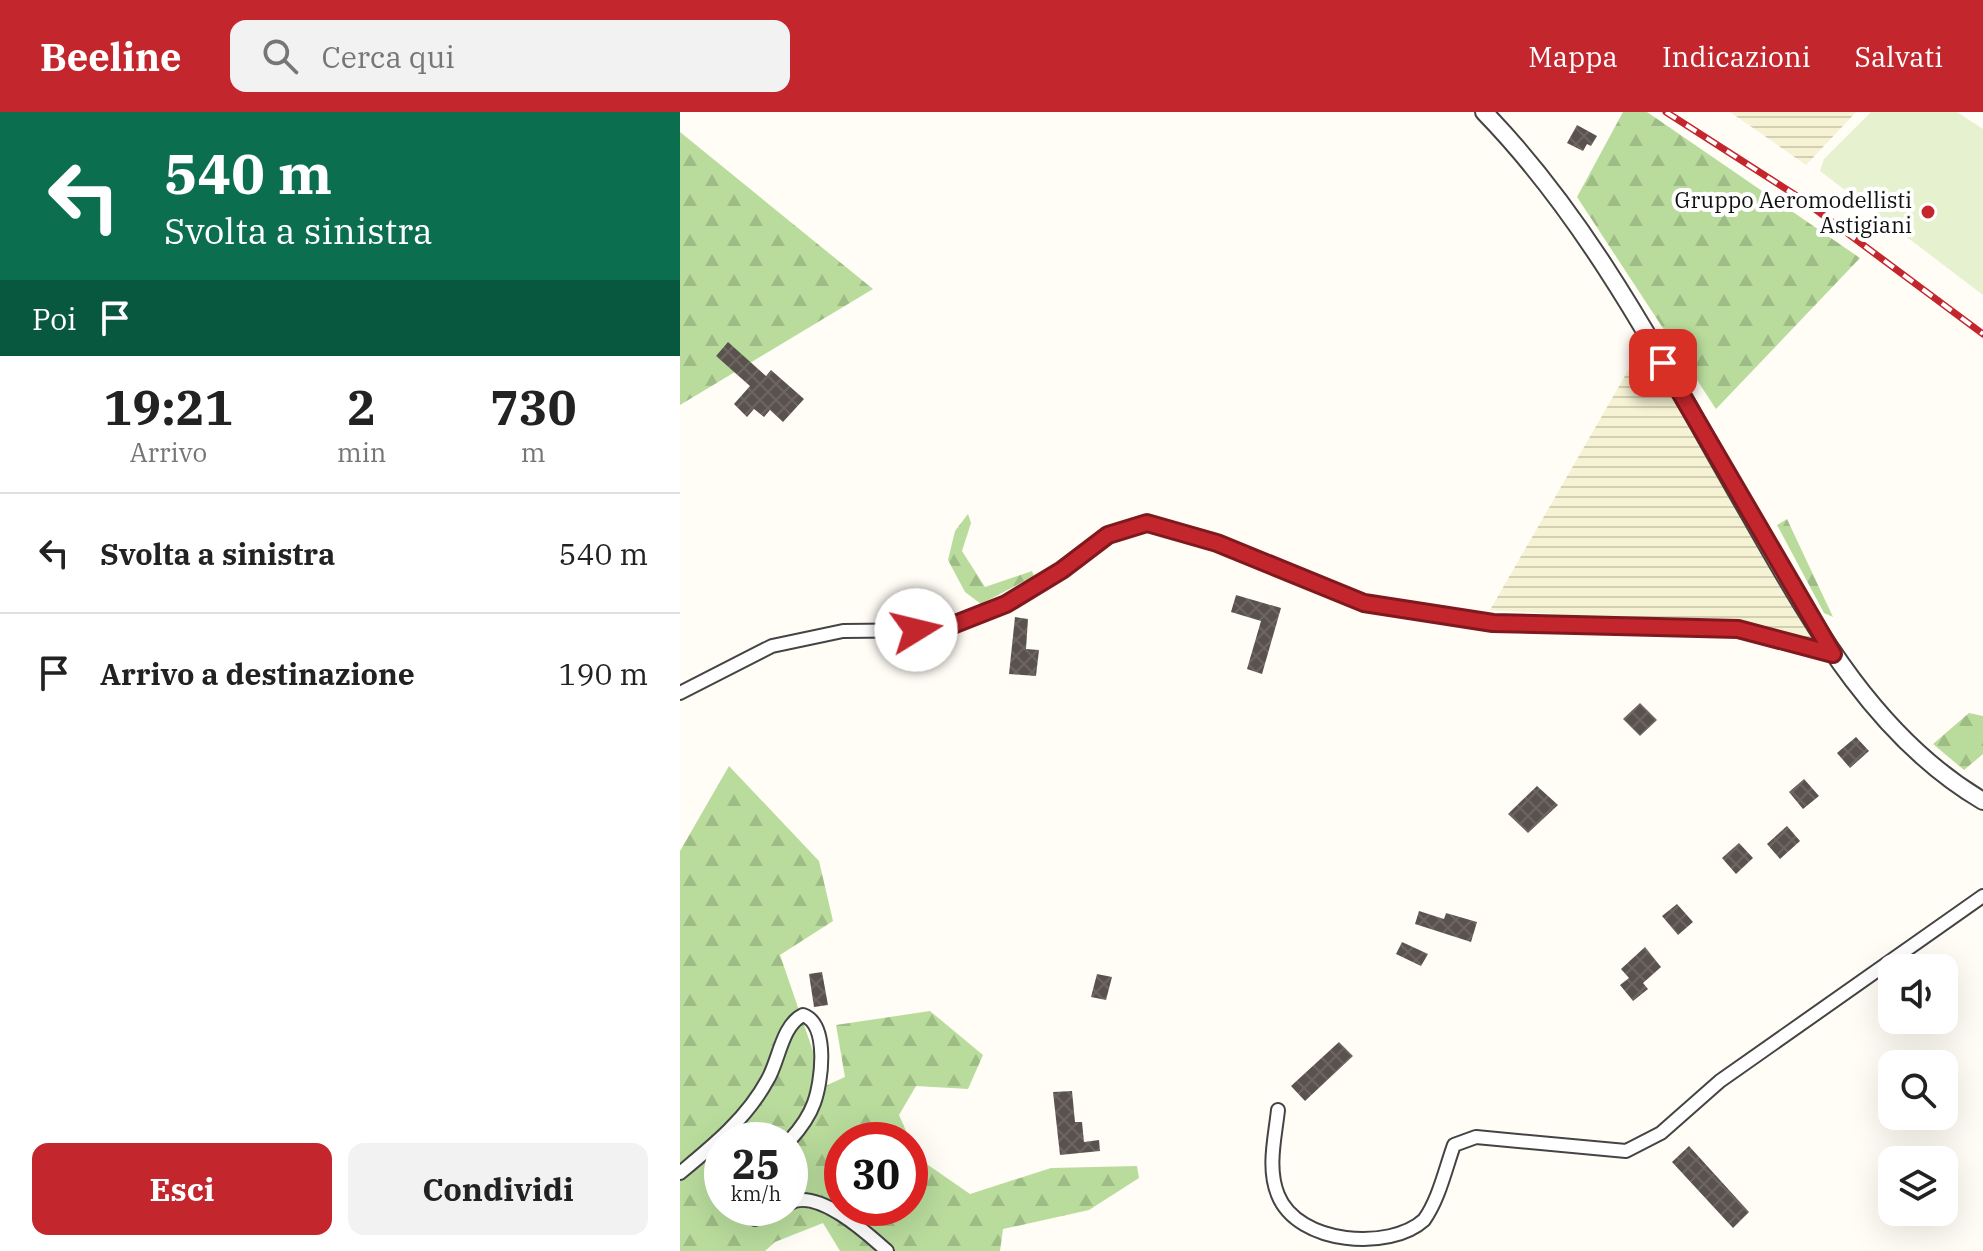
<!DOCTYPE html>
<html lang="it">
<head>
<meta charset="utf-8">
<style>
	body { margin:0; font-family:"IBM Plex Serif",serif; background:#f2f2f2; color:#222; height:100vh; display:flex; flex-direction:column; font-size:30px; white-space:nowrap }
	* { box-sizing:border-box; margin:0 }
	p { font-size:26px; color:#767676 }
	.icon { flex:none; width:44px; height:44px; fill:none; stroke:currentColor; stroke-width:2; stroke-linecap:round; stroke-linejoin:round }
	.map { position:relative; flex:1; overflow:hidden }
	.sheet { display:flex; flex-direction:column; background:#fff; width:680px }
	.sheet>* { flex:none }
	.top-card { background:#0b6e4f; color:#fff; overflow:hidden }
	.controls { position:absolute; left:1198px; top:842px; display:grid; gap:16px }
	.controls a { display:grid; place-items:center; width:80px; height:80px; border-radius:16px; background:#fff; box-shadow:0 8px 32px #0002; font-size:40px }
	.speed { position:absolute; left:24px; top:1010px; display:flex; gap:16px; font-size:40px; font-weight:700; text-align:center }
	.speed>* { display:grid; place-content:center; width:104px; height:104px; border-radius:50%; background:#fff; box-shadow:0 8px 32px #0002; line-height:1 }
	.speed small { font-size:20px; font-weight:400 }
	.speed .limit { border:12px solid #d22; background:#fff; color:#111 }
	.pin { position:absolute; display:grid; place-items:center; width:68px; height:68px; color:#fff; margin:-34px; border-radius:16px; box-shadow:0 4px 12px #0006 }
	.me { position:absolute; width:88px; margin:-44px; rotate:81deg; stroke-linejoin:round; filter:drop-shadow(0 0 6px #0008) }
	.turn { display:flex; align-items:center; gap:28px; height:168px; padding:0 32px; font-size:36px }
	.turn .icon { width:104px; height:104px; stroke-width:2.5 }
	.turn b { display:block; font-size:56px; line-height:68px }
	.then { display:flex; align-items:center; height:76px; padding:0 32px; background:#0003; gap:16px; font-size:30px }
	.eta { display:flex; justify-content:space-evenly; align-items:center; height:136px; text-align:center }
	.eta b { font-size:48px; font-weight:800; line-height:56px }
	.primary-button { display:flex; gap:16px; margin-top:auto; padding:16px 32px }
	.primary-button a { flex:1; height:92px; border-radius:16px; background:#c4262e; color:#fff; font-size:32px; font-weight:800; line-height:92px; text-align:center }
	.primary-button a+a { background:#f2f2f2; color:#222 }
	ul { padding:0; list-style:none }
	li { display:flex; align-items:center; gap:24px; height:120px; padding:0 32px; border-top:2px solid #e0e0e0 }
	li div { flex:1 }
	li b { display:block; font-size:30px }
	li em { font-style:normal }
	header { display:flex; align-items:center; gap:48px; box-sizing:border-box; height:112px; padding:0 40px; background:#c4262e; color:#fff }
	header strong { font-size:38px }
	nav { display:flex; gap:44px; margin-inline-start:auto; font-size:28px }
	.search { width:560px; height:72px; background:#f2f2f2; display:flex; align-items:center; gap:20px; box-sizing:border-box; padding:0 28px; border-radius:16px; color:#767676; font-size:30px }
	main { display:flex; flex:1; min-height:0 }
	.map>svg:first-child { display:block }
</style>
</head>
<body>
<header>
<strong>Beeline</strong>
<div class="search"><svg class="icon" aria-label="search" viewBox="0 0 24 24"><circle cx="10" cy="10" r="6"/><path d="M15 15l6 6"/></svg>Cerca qui</div>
<nav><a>Mappa</a><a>Indicazioni</a><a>Salvati</a></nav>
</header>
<main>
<section class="sheet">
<div class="top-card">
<div class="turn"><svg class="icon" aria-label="left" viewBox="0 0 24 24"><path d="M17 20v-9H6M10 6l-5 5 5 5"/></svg><div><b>540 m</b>Svolta a sinistra</div></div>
<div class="then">Poi<svg class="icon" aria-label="arrive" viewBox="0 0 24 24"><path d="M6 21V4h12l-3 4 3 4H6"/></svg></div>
</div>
<div class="eta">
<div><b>19:21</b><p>Arrivo</p></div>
<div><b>2</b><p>min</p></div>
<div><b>730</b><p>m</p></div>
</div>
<ul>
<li><svg class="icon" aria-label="left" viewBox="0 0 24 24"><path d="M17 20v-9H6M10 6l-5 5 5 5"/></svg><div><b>Svolta a sinistra</b></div><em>540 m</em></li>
<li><svg class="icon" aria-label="arrive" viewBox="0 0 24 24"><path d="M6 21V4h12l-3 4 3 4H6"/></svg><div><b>Arrivo a destinazione</b></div><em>190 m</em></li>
</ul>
<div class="primary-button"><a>Esci</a><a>Condividi</a></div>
</section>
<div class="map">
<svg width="1303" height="1139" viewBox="0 0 1303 1139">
	<defs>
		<pattern id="farmland-rules" width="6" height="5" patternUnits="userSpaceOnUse" patternTransform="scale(2)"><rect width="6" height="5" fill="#f6f3d4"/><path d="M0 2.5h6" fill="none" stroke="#d2cfb5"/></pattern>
		<pattern id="forest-firs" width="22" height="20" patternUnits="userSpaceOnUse" patternTransform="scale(2)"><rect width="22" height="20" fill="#b9dc9c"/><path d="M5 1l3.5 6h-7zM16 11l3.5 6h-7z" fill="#9ebc85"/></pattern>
		<pattern id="building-cross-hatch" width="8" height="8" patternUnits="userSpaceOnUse" patternTransform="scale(2)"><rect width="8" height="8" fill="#5a524d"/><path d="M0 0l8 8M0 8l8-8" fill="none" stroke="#6d6662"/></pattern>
	</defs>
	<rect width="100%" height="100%" fill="#fffdf5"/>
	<path fill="url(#farmland-rules)" d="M1050 0H1176L1126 53Z
		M968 224 1137 528 1133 530 1053 513 810 498Z"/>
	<path fill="url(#forest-firs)" fill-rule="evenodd" d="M943 0H967L1180 146 1036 297 897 85Z
		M0 20 193 177 0 293Z
		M288 402 291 411 282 439 305 475 352 459 354 464 301 492 285 480 268 448 275 419Z
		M1107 407 1153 505 1144 501 1097 413Z
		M1289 601 1303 604V642L1284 658 1253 632Z
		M49 654 139 749 153 809 100 843 145 974 165 965 156 913 250 899 303 943 288 977 236 974 219 1003 238 1046 290 1082 371 1056 457 1054 459 1066 409 1098 323 1117 320 1139H160L143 1111 95 1130 85 1139H0V739ZM42 1028H110V1096H42ZM162 1028H230V1096H162Z"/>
	<path fill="#e6f2cf" d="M1191 0H1277L1303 17V183L1140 59 1144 47Z"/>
	<path fill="url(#building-cross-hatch)" d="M897 13 917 24 911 34 907 32 903 39 887 31Z
		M48 230 86 264 91 258 124 287 103 310 90 298 84 305 74 297 67 305 54 292 70 274 36 244Z
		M556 483 601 496 582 562 567 557 581 509 551 500Z
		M335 505 348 507 346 537 359 538 356 564 329 562Z
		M960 591 977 608 960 624 943 607Z
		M1176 625 1189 639 1170 656 1157 641Z
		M1124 667 1139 684 1123 697 1109 680Z
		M857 674 878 693 848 721 828 702Z
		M1107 714 1120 729 1100 747 1087 732Z
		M1059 731 1073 746 1056 762 1042 746Z
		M997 792 1013 810 998 823 982 804Z
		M739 799 764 807 766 801 797 810 791 830 735 812Z
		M722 830 748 842 741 854 716 842Z
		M965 835 981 855 963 871 968 877 953 889 940 873 949 866 941 857Z
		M142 860 148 893 134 895 129 862Z
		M417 862 432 865 426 888 411 885Z
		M659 930 673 944 625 989 611 974Z
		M392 979 395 1010H402L404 1030 419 1028 420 1039 380 1043 373 980Z
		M1009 1034 1069 1100 1053 1116 992 1050Z"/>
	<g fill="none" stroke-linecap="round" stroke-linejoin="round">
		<defs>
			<path id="minor" d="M0 581 92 534 163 519 260 518 326 492 382 458 428 423 467 411 537 431 684 491 813 511 1058 517 1153 542
				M598 998C595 1026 587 1056 598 1083 618 1133 710 1139 744 1108 759 1087 765 1058 774 1033L796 1025 946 1039 981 1021 1040 969 1303 784
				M0 1061C34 1033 67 1006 88 967 99 948 102 913 123 903 149 912 142 969 134 991 129 1005 120 1017 110 1028
				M110 1091C137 1076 186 1120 207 1139
				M61 1096 75 1107 101 1096"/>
			<path id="tertiary" d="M804 0C913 112 985 255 1062 389 1126 500 1189 622 1303 689"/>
		</defs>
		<use href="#minor" stroke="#444" stroke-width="16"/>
		<use href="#tertiary" stroke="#444" stroke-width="20"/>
		<use href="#minor" stroke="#fff" stroke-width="12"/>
		<use href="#tertiary" stroke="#fff" stroke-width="16"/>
		<defs>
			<path id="rail" d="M986 0 1120 86 1303 222"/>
		</defs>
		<use href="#rail" stroke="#c4262e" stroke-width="7"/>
		<use href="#rail" stroke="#fff" stroke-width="4" stroke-dasharray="12" stroke-linecap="butt"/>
	</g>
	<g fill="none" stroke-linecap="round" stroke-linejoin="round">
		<defs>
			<path id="route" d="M236 518H260L326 492 382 458 428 423 467 411 537 431 684 491 813 511 1058 517 1153 542 983 251"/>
		</defs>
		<use href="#route" stroke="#7f191e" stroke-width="20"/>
		<use href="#route" stroke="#c4262e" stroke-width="14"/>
	</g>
	<circle fill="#c4262e" stroke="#fff" stroke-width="3" cx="1248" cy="100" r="8"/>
	<g text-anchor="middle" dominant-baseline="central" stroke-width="8" stroke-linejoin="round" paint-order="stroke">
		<g font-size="22" fill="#111" stroke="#fff" text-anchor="end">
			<text x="1232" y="87">Gruppo Aeromodellisti<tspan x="1232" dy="25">Astigiani</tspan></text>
		</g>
	</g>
</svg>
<div class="controls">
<a><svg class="icon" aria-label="sound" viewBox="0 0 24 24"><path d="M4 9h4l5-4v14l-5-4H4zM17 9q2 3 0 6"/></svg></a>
<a><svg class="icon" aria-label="search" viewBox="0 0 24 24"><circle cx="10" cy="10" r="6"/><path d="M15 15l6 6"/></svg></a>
<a><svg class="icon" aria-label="layers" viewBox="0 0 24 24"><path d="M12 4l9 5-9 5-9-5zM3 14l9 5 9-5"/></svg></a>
</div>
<div class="speed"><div>25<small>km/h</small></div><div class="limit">30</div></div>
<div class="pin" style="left:983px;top:251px;background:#d93025"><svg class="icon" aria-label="arrive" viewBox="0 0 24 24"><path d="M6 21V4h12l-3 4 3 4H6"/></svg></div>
<svg class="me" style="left:236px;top:518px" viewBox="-20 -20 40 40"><circle r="19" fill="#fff"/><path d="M0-13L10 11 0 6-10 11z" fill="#c4262e"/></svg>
</div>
</main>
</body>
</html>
